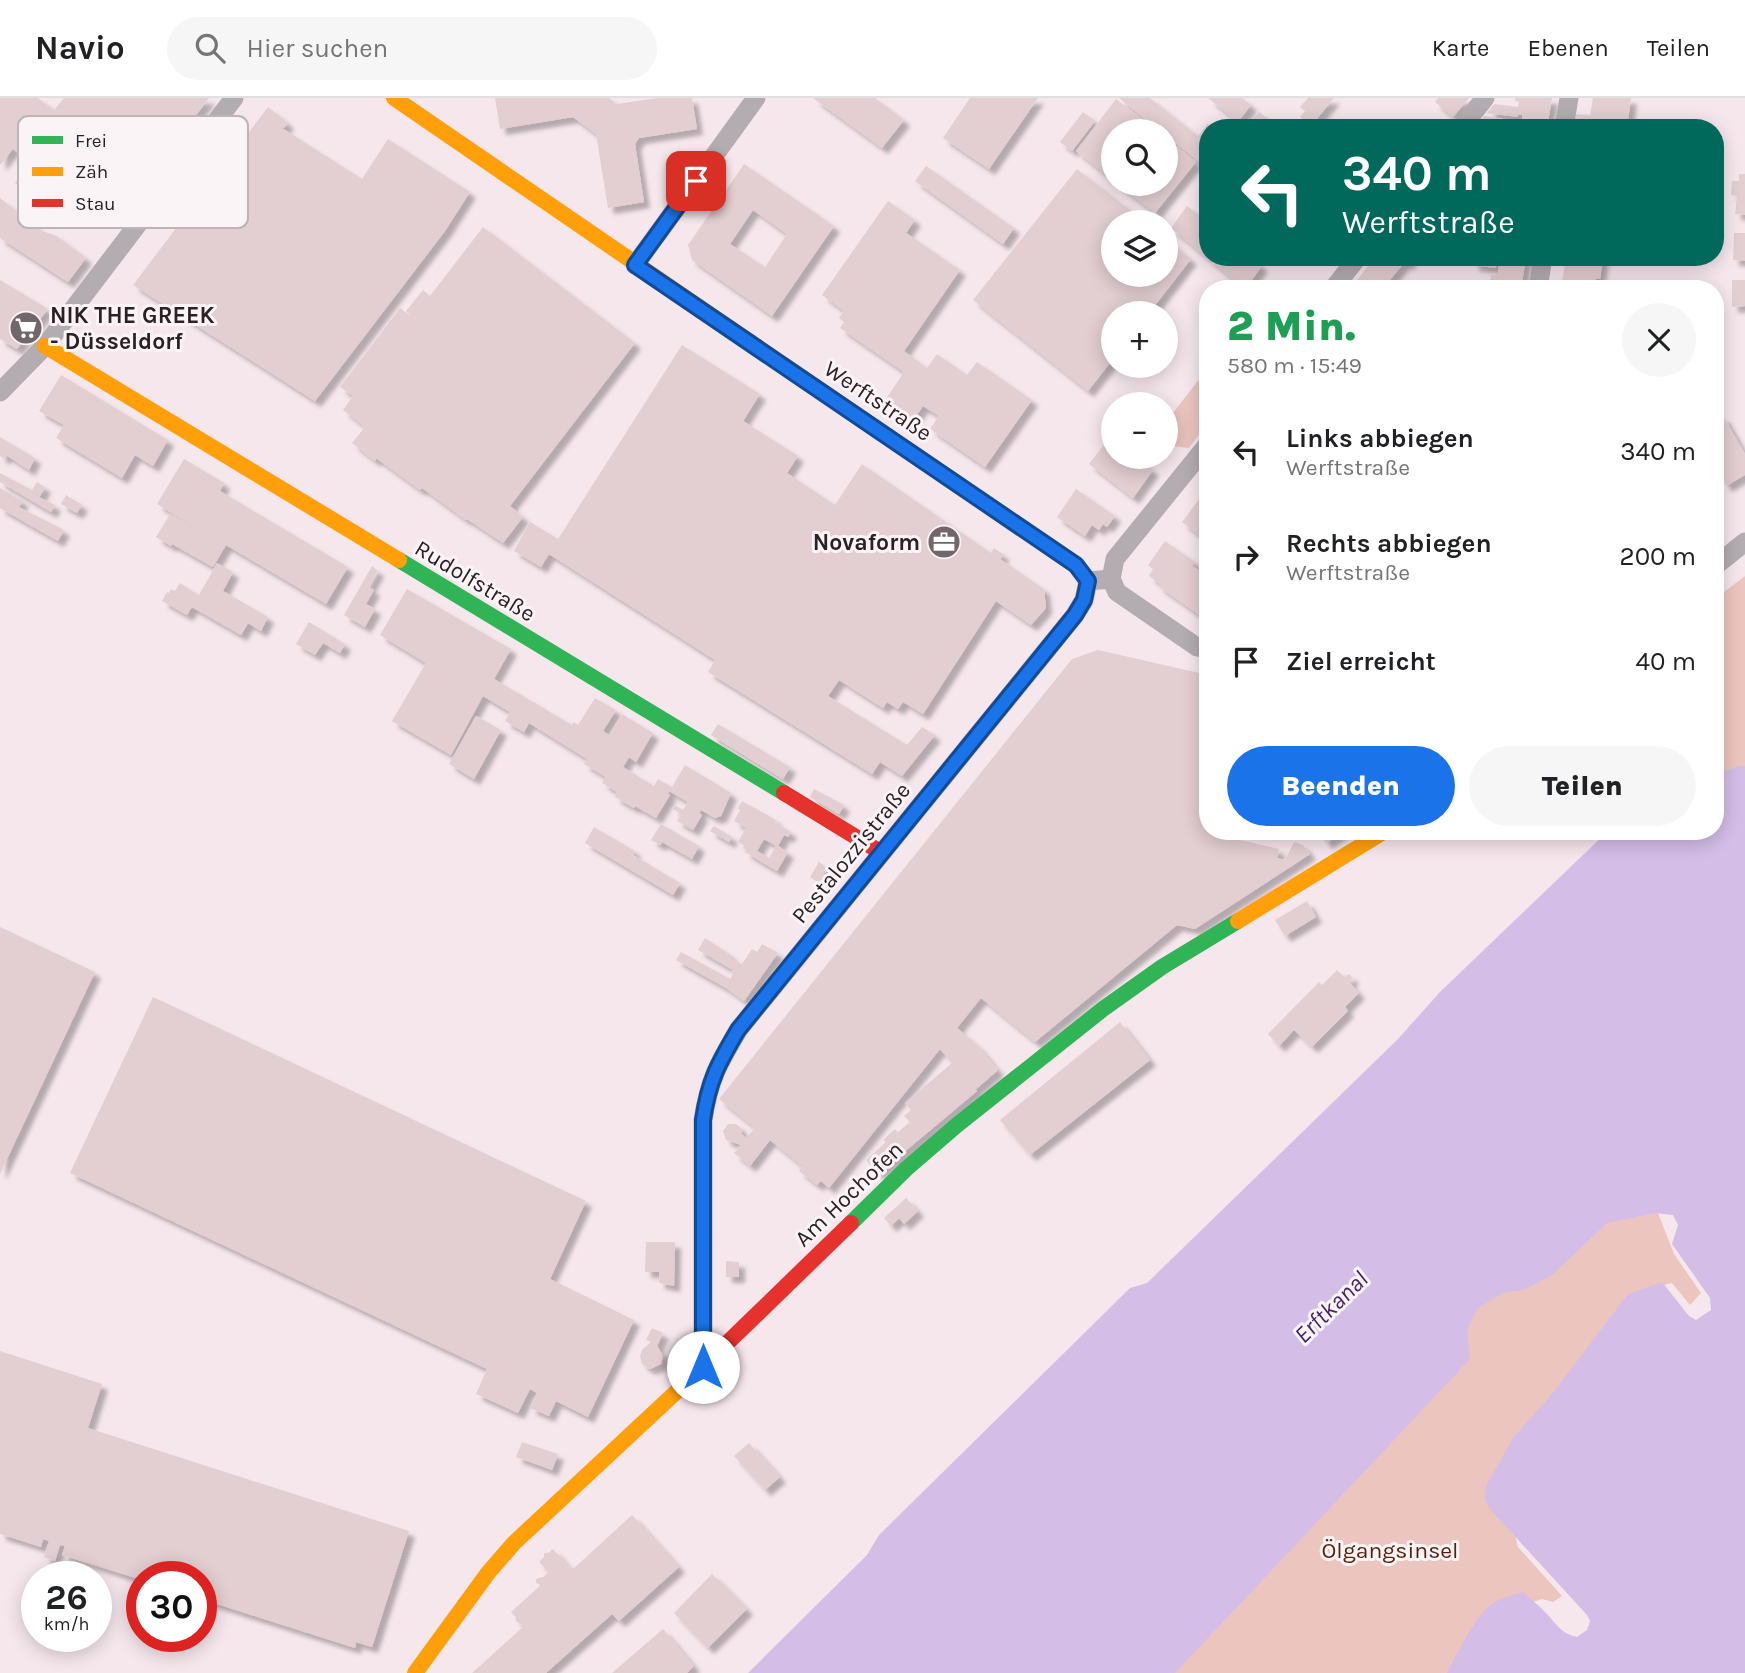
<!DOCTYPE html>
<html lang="de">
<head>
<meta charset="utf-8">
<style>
	body { margin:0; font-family:Karla,sans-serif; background:#f6f6f6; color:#202124; height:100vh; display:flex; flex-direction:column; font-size:26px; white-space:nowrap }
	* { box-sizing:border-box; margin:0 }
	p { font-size:23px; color:#757577 }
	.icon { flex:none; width:38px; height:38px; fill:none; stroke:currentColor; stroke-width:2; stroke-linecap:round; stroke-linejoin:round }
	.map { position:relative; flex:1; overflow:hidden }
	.drawer { position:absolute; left:1199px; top:182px; width:525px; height:560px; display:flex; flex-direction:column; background:#fff; border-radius:28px; box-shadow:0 4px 18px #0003 }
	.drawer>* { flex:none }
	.top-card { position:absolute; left:1199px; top:21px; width:525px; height:147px; border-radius:28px; box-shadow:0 4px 18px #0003; background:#00695c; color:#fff; overflow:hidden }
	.controls { position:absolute; left:1101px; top:21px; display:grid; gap:14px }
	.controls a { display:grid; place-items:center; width:77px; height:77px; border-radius:50%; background:#fff; box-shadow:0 4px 18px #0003; font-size:35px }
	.speed { position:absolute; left:21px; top:1463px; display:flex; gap:14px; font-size:35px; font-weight:700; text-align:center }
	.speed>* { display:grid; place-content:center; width:91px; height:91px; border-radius:50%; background:#fff; box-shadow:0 4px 18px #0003; line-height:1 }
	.speed small { font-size:18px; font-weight:400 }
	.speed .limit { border:10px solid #d22; background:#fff; color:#111 }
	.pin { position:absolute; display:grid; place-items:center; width:60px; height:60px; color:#fff; margin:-30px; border-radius:14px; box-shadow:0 4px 10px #0006 }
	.me { position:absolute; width:77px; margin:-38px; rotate:0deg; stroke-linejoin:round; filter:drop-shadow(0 0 5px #0008) }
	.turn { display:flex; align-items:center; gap:24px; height:147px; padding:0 28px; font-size:32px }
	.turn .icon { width:91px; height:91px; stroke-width:2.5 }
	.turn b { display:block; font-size:49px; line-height:60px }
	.round { display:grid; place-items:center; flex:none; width:74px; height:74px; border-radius:37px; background:#f6f6f6 }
	.summary { display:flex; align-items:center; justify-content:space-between; height:119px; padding:0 28px }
	h1 { font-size:42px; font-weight:800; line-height:52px; color:#1e9e55 }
	.button { display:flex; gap:14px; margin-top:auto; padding:14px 28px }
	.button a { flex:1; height:80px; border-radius:42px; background:#1a73e8; color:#fff; font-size:28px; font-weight:800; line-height:80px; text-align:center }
	.button a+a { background:#f6f6f6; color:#202124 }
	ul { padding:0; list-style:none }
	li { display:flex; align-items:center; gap:21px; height:105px; padding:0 28px }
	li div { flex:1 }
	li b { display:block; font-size:26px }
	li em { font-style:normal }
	header { display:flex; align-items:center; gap:42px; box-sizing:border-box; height:98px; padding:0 35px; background:#fff; border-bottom:2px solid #e0e0e0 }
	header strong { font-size:33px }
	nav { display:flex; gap:38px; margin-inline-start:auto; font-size:24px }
	.search { width:490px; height:63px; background:#f6f6f6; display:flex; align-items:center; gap:18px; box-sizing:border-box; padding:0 24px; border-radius:38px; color:#757577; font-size:26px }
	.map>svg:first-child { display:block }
</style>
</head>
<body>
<header>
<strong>Navio</strong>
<div class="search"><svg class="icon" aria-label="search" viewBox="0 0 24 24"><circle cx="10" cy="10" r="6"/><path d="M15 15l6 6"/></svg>Hier suchen</div>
<nav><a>Karte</a><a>Ebenen</a><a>Teilen</a></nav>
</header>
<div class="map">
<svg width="1745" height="1575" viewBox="0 0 1745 1575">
	<defs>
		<filter id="shadow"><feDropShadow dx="6" dy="6" stdDeviation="2" flood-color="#0004"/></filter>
	</defs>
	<rect width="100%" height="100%" fill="#f6e7ed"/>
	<path fill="#ecc5bf" d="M1207 271V326L1189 350 1172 348 1166 343V324Z
		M1745 478V668L1715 676V501Z
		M1649 1092 1674 1156 1701 1195 1690 1207 1672 1185 1657 1189 1512 1426 1518 1449 1562 1498 1553 1504 1542 1501 1521 1508 1476 1575H1089L1432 1233Z"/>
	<path fill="#d4bde7" d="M1740 668H1745V1575H1447C1457 1557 1475 1517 1492 1506 1500 1500 1513 1497 1523 1494 1530 1501 1539 1507 1545 1514 1556 1525 1561 1536 1577 1539L1587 1532 1590 1523 1587 1517 1489 1410 1485 1400 1486 1388 1513 1340 1556 1291 1628 1196 1662 1184 1689 1218 1696 1222 1711 1212 1710 1200 1672 1146 1678 1127 1673 1117 1655 1115 1607 1125 1552 1177 1524 1192 1502 1195 1477 1211 1467 1233 1470 1261 1175 1575H748L867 1457 879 1437 1130 1190 1147 1185 1398 941 1440 894 1608 733H1715V676Z"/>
	<path fill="#e3ced1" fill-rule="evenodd" filter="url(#shadow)" d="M0 0H38L54 12 64 0H209L120 119 82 93 91 82 74 69 44 107 15 85 30 65 13 51 0 67Z
		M495 0H609L617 6 658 0H692L697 31 639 40 635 46 644 104 608 110 596 36 573 19 500 31Z
		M813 0H875L904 22 882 50Z
		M970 0H1038L989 71 943 40Z
		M1119 0H1150L1198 38 1208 25 1211 30H1208V63L1204 68 1166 37V33H1160Z
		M1208 0H1242L1251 7 1238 24Z
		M1308 0H1334L1311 28 1300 19 1305 13 1300 9Z
		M1438 0H1469L1453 19 1435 4Z
		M1515 0H1552L1547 30H1524L1525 23H1522V17L1518 16V19L1487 15 1494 6 1518 9 1519 4 1515 3Z
		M1593 0H1631L1628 22 1639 24 1638 30H1574L1576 16 1590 17Z
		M1116 1 1157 33H1113V82L1076 53Z
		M268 9 288 25 284 30H282L362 81 388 41 470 94 445 133 315 303 133 187Z
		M1083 14 1095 23 1072 53 1060 44Z
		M1259 14 1280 30H1246Z
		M1484 18 1509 22 1508 29 1476 30Z
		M1166 40 1196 64 1155 115 1117 86H1166Z
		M744 66 834 128 772 218 692 162 688 147ZM753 112 787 136 765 169 730 146Z
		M926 68 1014 130 1003 146 915 83Z
		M1077 71 1145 124H1113V177H1166V141L1191 161 1149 215H1113V261L1088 293 973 202Z
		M1739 76H1745V117L1735 116 1737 98 1731 97 1732 83H1739Z
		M0 100 42 133 57 138 86 160 68 184 0 140Z
		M888 103 915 122 906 135 960 172 904 253 927 270 937 256 967 277 977 264 1032 302 985 369 930 331 939 318 923 308 914 321 886 301 904 274 840 230 844 224 839 220 844 213 822 197Z
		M1187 108 1208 124V159H1251L1262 168 1245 191 1171 130Z
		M483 129 635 245 510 408 523 419 503 445 467 421 466 422 422 390 420 392 376 360 375 363 352 345 365 329 343 312 353 298 340 289 400 210 413 220 406 213 423 192 430 198Z
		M1734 135H1745V163L1733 162Z
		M1375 159H1410L1409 166 1404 165 1384 189 1386 191H1350Z
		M1474 159H1526L1521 191H1489L1491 177H1498L1499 167H1496V170L1473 167Z
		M1566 159H1603L1600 181 1596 180 1595 191H1561Z
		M0 182 48 211 17 251 0 241Z
		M1732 182H1745V208L1732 209Z
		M682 247 760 296 743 323 798 358 787 375 835 407 862 366 991 455 994 450 1004 457 1000 461 1044 491 1046 510 1031 527 996 503 923 616 903 604 898 611 887 604 883 610 839 582 828 598 907 647 922 629 935 637 902 678 880 664 872 676 708 574 715 562 549 456 541 469 514 453 530 424 558 441Z
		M61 277 168 342 153 368 135 357 122 380 56 340 64 327 39 313Z
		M1723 318 1745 356V377L1726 388 1715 370V322Z
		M0 339 35 360 29 372 6 357 4 361 0 358Z
		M1109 340 1113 342V359H1135L1153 372 1133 400 1089 366Z
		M184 361 224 385 220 393 348 469 326 506 226 447 213 469 172 446 171 448 156 439 170 416 194 429 157 406Z
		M0 375 32 392 37 384 45 389 39 399 55 407 51 414 0 384Z
		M1208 389V444L1182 424Z
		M0 390 23 403 19 409 64 432 58 443 0 410Z
		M1076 391 1115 418 1107 429 1103 426 1099 432 1092 427 1085 438 1057 419Z
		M66 397 82 407 77 415 61 406Z
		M1165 443 1195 464 1192 468 1208 478V523L1158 488 1160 486 1149 478 1153 471 1148 467Z
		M217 465 233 474 223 493 268 519 261 533 248 525 241 537 192 509 187 517 162 503 167 494 169 495 171 491 175 493 180 485 199 497Z
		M372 468 378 473 369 489 374 492 366 506 375 511 365 529 344 517Z
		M407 491 511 551 494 581 572 627 574 624 578 627 595 600 616 612 603 633 609 637 622 616 653 635 636 664 629 659 623 669 654 688 658 681 672 689 685 667 731 695 721 718 715 720 701 712 699 715 702 717 693 732 677 723 681 716 673 711 675 707 683 712 688 704 669 693 668 696 670 697 656 720 635 708 634 710 615 699 617 694 602 685 606 679 584 666 587 661 529 625 524 634 505 623 510 614 483 598 451 657 392 623 426 565 380 537Z
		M309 524 345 546 340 555 323 545 315 557 296 546Z
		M1098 552 1208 577V704L1202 721 1208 723V733H1219L1218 737 1279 751 1277 760 1285 762 1294 744 1303 747 1310 756 1195 831 1177 827 1035 944 981 900 957 930 977 947 998 972 975 992 977 993 878 1076 866 1062 886 1044 883 1042 895 1031 898 1034 910 1024 904 1018 911 1012 905 1005 952 965 940 951 829 1090 821 1083 817 1087 799 1073 802 1068 770 1042 750 1068 734 1055 741 1047 726 1042 723 1033 728 1026H736L740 1029 742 1036 746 1040 755 1030 719 1001 1072 561Z
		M476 618 501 632 474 681 449 666Z
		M718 626 790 669 783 681 711 637Z
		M814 691 844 707 839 716 810 699Z
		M742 703 776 722 775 724 791 734 788 739 784 737 778 748 788 754 777 773 745 754 747 749 738 744 746 730 734 723 740 712 738 710ZM764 741 776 748 769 760 757 753Z
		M661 726 699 748 692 761 662 744 660 747 651 742Z
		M714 728 732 739 729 744 710 733Z
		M594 729 635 753 633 757 680 785 673 797 585 745Z
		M1319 733H1345L1326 745Z
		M819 764 828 770 819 785 810 779Z
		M1307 803 1316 819 1285 838 1275 822Z
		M0 829 95 874 0 1076Z
		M705 840 732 858 730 860 742 866 752 851 757 854 762 846 778 855 744 903 726 890 676 862 681 854 730 881 733 876 731 874 733 872 698 852Z
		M1337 872 1345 880 1349 876 1353 880 1349 884 1359 895 1345 909 1348 913 1312 949 1294 932 1279 948 1268 936 1319 884 1322 887Z
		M153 899 586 1103 550 1181 634 1222 588 1319 556 1303 549 1318 530 1310 537 1295 530 1291 518 1315 476 1296 487 1271 70 1075Z
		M1120 924 1150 962 1030 1057 1000 1022Z
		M906 1100 918 1113 904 1126 899 1120 891 1128 884 1120Z
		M646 1144H675L674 1188 659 1185V1174H645Z
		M726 1163 739 1164V1179H726Z
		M652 1230 663 1235 657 1248 663 1258 661 1266 650 1271 642 1266 640 1258 642 1252 651 1244 646 1242Z
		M0 1253 102 1286 88 1330 409 1433 372 1549 356 1544 355 1550 201 1501V1479H142V1482L62 1457 65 1448 60 1447 55 1463 44 1459 49 1443 43 1441 41 1449 0 1436Z
		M522 1344 558 1356 552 1372 516 1359Z
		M749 1345 780 1379 765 1392 734 1358Z
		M632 1417 679 1469 619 1523 612 1516 546 1575H472L524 1528 516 1523V1519L511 1514 541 1487 536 1485V1481L543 1479 549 1474 539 1464 544 1459V1455H548L553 1451 572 1472Z
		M712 1476 747 1511 708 1550 674 1515Z
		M663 1531 694 1568 687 1575H612Z"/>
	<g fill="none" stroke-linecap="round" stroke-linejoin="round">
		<path stroke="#b3acb0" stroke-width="19" d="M1461 30 1485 0
			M1564 30 1569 0
			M635 167 756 0
			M1333 191 1358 159
			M1538 191 1543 159
			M0 294 45 248 234 0
			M1715 468 1745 444
			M1111 481 1115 461 1208 346
			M1111 481 1117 494 1197 549 1208 551
			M703 1269V1022C709 982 718 966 739 931L1075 517 1084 502 1088 483 1111 481"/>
		<path stroke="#30b455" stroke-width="16" d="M399 462 784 695
			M851 1125 906 1071 957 1027 1103 911 1162 869 1238 823"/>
		<path stroke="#ff9f0a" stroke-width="16" d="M394 0 848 311
			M45 248 399 462
			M1238 823 1385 733
			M415 1575 488 1475 514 1445 688 1283"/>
		<path stroke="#e5322d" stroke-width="16" d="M848 311 1076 467 1088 483
			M784 695 882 755
			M688 1283 851 1125"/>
	</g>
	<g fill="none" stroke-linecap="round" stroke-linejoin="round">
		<defs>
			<path id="route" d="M696 83 635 167 1076 467 1088 483 1084 502 1075 517 738 932C718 966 709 982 703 1022V1269"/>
		</defs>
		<use href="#route" stroke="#114b97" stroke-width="18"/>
		<use href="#route" stroke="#1a73e8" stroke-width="12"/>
	</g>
	<defs>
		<symbol id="supermarket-disc" viewBox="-11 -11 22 22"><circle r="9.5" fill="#73666b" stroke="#fbf4f7"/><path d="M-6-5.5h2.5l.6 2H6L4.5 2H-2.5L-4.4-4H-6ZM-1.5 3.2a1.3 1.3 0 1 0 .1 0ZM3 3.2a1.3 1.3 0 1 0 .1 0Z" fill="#fff"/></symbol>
		<symbol id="office-disc" viewBox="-11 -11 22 22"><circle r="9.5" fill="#73666b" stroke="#fbf4f7"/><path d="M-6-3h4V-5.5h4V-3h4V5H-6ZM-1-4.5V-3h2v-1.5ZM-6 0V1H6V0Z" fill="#fff"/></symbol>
	</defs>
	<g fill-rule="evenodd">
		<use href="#supermarket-disc" x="7" y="211" width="38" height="38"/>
		<use href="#office-disc" x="925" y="425" width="38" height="38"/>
	</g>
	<g text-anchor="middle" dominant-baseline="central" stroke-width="6" stroke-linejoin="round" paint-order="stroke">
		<g font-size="23" font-weight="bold" fill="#2c2025" stroke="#fbf4f7" text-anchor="start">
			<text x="50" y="217">NIK THE GREEK<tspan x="50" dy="26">- Düsseldorf</tspan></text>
			<text x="920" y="444" text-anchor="end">Novaform</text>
		</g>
		<g font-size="23" fill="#2c2025" stroke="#fbf4f7">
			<text transform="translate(878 303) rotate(34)">Werftstraße</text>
			<text transform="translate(475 483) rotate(31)">Rudolfstraße</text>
			<text transform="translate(851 755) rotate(-51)">Pestalozzistraße</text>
			<text transform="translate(849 1096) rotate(-44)">Am Hochofen</text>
		</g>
		<g font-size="23" fill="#5a1f0c" stroke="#fbf4f7">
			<text x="1390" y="1452">Ölgangsinsel</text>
		</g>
		<g font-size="24" font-style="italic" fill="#472367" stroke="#fbf4f7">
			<text transform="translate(1331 1209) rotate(-44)">Erftkanal</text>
		</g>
	</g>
	<rect x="18" y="18" width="230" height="112" rx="10" fill="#fbf4f7" stroke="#bdb4b8" stroke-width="2"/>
	<rect x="32" y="38" width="31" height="8" fill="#30b455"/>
	<rect x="32" y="69" width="31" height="9" fill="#ff9f0a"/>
	<rect x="32" y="101" width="31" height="8" fill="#e5322d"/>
	<g font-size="19" fill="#2c2025">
		<text x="75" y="49">Frei</text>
		<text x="75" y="80">Zäh</text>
		<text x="75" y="112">Stau</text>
	</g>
</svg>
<div class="controls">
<a><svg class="icon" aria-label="search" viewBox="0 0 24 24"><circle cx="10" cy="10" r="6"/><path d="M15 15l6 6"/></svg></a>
<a><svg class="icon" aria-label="layers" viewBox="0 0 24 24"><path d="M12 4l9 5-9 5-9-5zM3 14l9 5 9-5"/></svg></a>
<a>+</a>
<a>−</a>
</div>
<div class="speed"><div>26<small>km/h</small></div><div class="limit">30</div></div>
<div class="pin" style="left:696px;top:83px;background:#d93025"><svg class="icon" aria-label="arrive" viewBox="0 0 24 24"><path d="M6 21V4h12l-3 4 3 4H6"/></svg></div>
<svg class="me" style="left:703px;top:1269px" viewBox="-20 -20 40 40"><circle r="19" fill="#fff"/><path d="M0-13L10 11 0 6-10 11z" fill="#1a73e8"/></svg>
<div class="top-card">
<div class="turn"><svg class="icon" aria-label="left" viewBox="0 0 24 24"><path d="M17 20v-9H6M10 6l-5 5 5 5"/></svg><div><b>340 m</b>Werftstraße</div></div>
</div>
<section class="drawer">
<div class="summary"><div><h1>2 Min.</h1><p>580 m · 15:49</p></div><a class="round"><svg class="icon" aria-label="close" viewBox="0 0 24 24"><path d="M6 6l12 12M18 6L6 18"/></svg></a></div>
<ul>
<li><svg class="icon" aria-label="left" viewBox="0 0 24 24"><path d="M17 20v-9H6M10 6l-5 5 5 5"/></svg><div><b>Links abbiegen</b><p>Werftstraße</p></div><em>340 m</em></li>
<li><svg class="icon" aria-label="right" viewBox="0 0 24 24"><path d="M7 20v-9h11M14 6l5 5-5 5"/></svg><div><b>Rechts abbiegen</b><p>Werftstraße</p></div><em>200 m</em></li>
<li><svg class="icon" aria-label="arrive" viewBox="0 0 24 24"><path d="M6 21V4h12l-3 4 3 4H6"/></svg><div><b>Ziel erreicht</b></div><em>40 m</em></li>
</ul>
<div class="button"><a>Beenden</a><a>Teilen</a></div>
</section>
</div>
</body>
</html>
